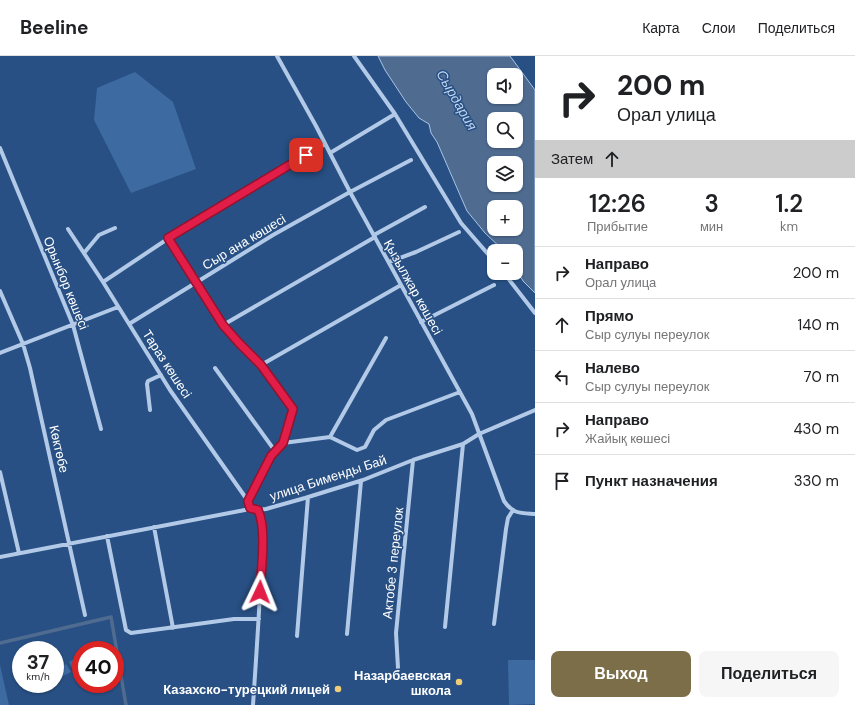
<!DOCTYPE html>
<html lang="ru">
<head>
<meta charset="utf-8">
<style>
	body { margin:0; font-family:"DM Sans",sans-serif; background:#f6f6f6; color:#202124; height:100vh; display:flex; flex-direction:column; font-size:15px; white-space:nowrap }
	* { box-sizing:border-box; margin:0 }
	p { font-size:13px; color:#757577 }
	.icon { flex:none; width:22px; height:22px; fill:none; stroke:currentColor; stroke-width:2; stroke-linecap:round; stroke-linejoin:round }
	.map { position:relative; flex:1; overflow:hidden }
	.sheet { display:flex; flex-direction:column; background:#fff; width:320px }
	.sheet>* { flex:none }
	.guide { background:#fff; color:#202124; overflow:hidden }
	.fabs { position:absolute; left:487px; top:12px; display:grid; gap:8px }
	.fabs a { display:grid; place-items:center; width:36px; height:36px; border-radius:8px; background:#fff; box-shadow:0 1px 3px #0004; font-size:20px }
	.speed { position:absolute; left:12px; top:585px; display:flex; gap:8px; font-size:20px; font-weight:700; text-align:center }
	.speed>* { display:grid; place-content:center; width:52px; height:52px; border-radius:50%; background:#fff; box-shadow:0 1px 3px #0004; line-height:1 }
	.speed small { font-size:10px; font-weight:400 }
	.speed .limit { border:6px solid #d22; background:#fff; color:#111 }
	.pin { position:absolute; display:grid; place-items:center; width:34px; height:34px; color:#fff; margin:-17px; border-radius:8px; box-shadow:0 2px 6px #0006 }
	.me { position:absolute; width:44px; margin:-22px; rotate:2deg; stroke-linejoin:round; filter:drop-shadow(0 0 3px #0008) }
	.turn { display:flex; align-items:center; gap:14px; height:84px; padding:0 16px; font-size:18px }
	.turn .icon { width:52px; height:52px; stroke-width:2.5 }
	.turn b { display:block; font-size:28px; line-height:34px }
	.then { display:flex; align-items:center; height:38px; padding:0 16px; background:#0003; gap:8px; font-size:15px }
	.eta { display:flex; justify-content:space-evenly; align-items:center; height:68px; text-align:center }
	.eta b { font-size:24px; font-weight:600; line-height:28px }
	.button { display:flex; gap:8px; margin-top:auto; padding:8px 16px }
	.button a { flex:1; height:46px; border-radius:8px; background:#7d6e4a; color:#fff; font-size:16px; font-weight:600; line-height:46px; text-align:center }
	.button a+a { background:#f6f6f6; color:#202124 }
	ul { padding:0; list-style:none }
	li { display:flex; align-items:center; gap:12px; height:52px; padding:0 16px; border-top:1px solid #e0e0e0 }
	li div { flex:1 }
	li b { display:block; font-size:15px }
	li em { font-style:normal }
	header { display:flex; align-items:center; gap:24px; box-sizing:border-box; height:56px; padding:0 20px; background:#fff; border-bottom:1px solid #e0e0e0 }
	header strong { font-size:19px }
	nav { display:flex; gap:22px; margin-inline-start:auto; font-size:14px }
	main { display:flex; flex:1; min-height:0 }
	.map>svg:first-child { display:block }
</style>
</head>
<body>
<header>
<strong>Beeline</strong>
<nav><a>Карта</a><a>Слои</a><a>Поделиться</a></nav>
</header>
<main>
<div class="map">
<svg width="535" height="649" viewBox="0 0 535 649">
	<rect width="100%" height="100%" fill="#285084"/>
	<path fill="#3d6aa1" d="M135 16 173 46 196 113 131 137 94 64 97 32Z
		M81 599V610L73 614 69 606Z
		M508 604H535V648L509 649Z
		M66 608 71 616 57 623 55 618V614Z
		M0 609 9 649H0Z"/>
	<path fill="#4f6b90" stroke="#a7c5e8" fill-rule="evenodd" d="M378 0H510L535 34V237L523 225 516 213V195H504L485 177 467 155 437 86 431 77 429 68 419 62 406 46 385 14ZM494 19H516V41H494ZM494 63H516V85H494ZM494 107H516V129H494ZM494 151H516V173H494Z"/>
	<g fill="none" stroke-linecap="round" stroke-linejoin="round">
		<path stroke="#4f6b90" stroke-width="3.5" d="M0 587 111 561 126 649"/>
		<path stroke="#b2cae7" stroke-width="4" d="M277 0 316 70 350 136 472 358 504 445C513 458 520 457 535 458
			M354 0 395 58 461 167 494 205
			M0 92 73 269 101 373
			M330 97 395 58
			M68 173 103 226 170 334 248 445 250 453
			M374 179 425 151
			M169 182 223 269 261 309 292 350C295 361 286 377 283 387
			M84 197 99 179 115 172
			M389 206 416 196 459 176
			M504 217 535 257
			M103 226 169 182 325 88
			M0 235 23 288 30 312 85 559
			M421 266 494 229
			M129 268 273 179 350 136 411 104
			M223 269 375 181
			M0 297 118 251
			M261 309 401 229
			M215 312 275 395
			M150 354 147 328 148 325 161 319
			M330 381 386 282
			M0 416 19 497
			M248 445 271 399 283 387 330 381 357 394 365 391 374 374 386 364 460 336
			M154 471 173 572
			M107 480 126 574 131 577 234 563H259
			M0 501 250 453 258 454 266 453 305 442 363 424 413 404 463 388 479 378 535 354
			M494 568 506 473 508 462 513 454
			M445 571 463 388
			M347 578 361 425
			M297 580 308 441
			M398 612 396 577 413 404
			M253 649C256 605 259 561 261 518 262 498 267 472 258 454"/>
	</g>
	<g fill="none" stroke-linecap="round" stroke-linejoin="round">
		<defs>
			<path id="route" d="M260 536C261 514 267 473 258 454L250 452 248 445 271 400 283 387 293 353 261 309 239 287 223 269 168 182 306 99"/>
		</defs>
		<use href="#route" stroke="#92132f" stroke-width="10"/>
		<use href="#route" stroke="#e11d48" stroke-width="7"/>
	</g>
	<g fill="#efcd78" stroke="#285084" stroke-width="1.5">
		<circle cx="459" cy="626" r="4"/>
		<circle cx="338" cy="633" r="4"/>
	</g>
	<g text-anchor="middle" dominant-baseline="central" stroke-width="3" stroke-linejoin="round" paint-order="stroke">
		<g font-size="13" fill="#fff" stroke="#285084">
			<text transform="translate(244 186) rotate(-31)">Сыр ана көшесі</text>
			<text transform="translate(66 227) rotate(68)">Орынбор көшесі</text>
			<text transform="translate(413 231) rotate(61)">Қызылжар көшесі</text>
			<text transform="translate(167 308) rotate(57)">Тараз көшесі</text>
			<text transform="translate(59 393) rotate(77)">Көктөбе</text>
			<text transform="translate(328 422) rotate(-18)">улица Бименды Бай</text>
			<text transform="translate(393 507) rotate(-84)">Актобе 3 переулок</text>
		</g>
		<g font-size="13" font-weight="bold" fill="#fff" stroke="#285084" text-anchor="end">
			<text x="451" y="619">Назарбаевская<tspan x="451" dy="15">школа</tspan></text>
			<text x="330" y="633">Казахско-турецкий лицей</text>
		</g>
		<g font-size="14" font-style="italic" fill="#bed4ef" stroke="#285084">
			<text transform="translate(457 44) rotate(60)">Сырдария</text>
		</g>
	</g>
</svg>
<div class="fabs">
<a><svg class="icon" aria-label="sound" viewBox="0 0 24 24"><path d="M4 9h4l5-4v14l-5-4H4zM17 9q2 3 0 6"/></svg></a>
<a><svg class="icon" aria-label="search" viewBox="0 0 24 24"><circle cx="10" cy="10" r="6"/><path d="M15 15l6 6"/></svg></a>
<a><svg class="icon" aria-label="layers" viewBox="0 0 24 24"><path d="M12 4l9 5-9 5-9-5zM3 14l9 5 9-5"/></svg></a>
<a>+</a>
<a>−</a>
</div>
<div class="speed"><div>37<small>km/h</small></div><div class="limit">40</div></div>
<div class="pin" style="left:306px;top:99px;background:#d93025"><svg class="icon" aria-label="arrive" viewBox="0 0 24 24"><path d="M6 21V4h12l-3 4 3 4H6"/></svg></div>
<svg class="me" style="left:260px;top:536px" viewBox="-20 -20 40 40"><path d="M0-17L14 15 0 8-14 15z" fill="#e11d48" stroke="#fff" stroke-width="4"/></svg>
</div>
<section class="sheet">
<div class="guide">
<div class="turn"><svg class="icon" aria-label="right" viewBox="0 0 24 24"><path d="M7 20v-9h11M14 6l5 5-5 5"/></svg><div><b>200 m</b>Орал улица</div></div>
<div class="then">Затем<svg class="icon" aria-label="ahead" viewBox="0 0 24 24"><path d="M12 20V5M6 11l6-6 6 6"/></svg></div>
</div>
<div class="eta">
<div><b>12:26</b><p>Прибытие</p></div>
<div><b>3</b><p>мин</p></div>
<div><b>1.2</b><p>km</p></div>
</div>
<ul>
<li><svg class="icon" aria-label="right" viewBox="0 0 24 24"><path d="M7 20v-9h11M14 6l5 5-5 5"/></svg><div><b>Направо</b><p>Орал улица</p></div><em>200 m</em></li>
<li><svg class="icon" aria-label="ahead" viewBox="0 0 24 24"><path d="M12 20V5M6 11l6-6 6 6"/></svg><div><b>Прямо</b><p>Сыр сулуы переулок</p></div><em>140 m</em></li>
<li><svg class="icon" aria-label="left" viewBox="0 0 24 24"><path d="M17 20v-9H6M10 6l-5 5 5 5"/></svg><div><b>Налево</b><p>Сыр сулуы переулок</p></div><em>70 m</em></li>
<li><svg class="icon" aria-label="right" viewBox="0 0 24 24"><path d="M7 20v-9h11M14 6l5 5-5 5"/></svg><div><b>Направо</b><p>Жайық көшесі</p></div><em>430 m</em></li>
<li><svg class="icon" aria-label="arrive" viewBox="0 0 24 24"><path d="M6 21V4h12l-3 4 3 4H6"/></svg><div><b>Пункт назначения</b></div><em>330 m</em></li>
</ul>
<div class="button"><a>Выход</a><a>Поделиться</a></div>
</section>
</main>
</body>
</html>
